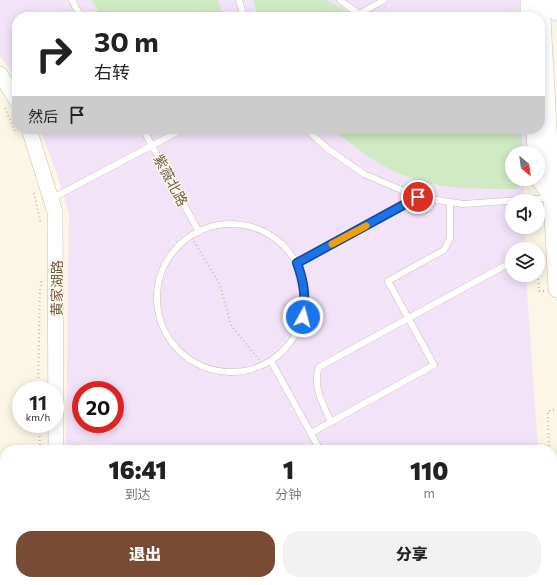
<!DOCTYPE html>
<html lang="zh">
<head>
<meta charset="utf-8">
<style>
	body { margin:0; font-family:Commissioner,"Noto Sans SC",sans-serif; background:#f2f2f2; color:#222; height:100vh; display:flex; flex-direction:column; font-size:15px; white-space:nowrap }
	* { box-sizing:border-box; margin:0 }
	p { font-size:13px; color:#767676 }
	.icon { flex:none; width:22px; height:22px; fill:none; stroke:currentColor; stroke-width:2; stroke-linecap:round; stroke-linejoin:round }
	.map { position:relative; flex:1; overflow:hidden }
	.side { position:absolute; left:0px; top:445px; width:557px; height:140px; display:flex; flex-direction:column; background:#fff; border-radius:16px 16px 0 0; box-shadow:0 2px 10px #0003 }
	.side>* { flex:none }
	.banner { position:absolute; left:12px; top:12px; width:533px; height:122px; border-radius:16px; box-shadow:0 2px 10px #0003; background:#fff; color:#222; overflow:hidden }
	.needle { width:26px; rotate:151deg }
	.fabs { position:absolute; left:505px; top:146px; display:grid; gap:8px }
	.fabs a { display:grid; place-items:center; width:40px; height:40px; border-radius:50%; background:#fff; box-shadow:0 2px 10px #0003; font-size:20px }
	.speed { position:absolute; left:12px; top:381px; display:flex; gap:8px; font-size:20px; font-weight:700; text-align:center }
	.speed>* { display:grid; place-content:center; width:52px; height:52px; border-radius:50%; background:#fff; box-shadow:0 2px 10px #0003; line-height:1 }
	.speed small { font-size:10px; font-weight:400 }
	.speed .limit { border:6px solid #d22; background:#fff; color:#111 }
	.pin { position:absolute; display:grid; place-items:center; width:34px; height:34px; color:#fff; margin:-17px; border:2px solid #fff; border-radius:50%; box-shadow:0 1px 4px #0007 }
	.me { position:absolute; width:44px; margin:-22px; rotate:7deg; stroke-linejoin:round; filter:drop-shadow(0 0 3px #0008) }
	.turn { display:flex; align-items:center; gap:14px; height:84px; padding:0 16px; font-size:18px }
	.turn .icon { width:52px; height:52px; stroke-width:2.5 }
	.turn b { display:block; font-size:28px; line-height:34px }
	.then { display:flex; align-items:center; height:38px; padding:0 16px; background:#0003; gap:8px; font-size:15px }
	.eta { display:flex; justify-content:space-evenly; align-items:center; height:68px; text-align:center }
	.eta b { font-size:24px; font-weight:800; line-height:28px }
	.cta { display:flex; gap:8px; margin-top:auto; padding:8px 16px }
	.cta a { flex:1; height:46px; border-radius:16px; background:#7a4b34; color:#fff; font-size:16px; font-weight:800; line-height:46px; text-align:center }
	.cta a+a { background:#f2f2f2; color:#222 }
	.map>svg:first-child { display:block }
</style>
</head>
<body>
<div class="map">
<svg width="557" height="585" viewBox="0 0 557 585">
	<rect width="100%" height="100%" fill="#fcf6e6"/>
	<path fill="#f3e3f9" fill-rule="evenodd" d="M0 0H521L522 17H17V80L0 56Z
		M40 129H528L530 153H512V179H531V181L524 187V201H512V227H525V249H512V275H526L538 450H66L69 214 56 171ZM81 390H115V424H81Z
		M64 580H548V585H64Z"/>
	<path fill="#d0eac4" d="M92 0H218L223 17H101Z
		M253 0H326L358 17H258Z
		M332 129H450L455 133 521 129 523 153H512V179H523L518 189C478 189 435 190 398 173 374 163 353 145 332 129Z"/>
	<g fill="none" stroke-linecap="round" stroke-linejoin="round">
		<defs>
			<path id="service" d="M72 0 81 17
				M239 0 244 17
				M340 0 359 14 384 0
				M143 129 199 232
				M306 129 328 149 364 174 418 197 463 204 550 198
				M51 199 183 129
				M157 298a74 74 0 1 1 148 0a74 74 0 1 1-148 0Z
				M297 263 418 197
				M271 361 320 450
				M331 422C323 404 312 386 319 367L506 265
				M311 433 434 365 388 281 444 250 450 238V202
				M393 580 396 585"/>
			<path id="tertiary" d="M528 0V17
				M0 74 17 101
				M29 129 55 212 56 450
				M534 129 535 153
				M538 179 552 198H556
				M54 585V580"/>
			<path id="secondary" d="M541 0 557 289
				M556 0 557 12"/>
		</defs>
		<use href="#service" stroke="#cebeac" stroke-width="7"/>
		<use href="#tertiary" stroke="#cebeac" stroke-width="16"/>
		<use href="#secondary" stroke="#d1bfa9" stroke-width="18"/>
		<path stroke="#d7bba0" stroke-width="2" stroke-dasharray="1 3" stroke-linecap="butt" d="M5 108 16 134
			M34 193 41 224
			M192 238 220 285 231 325 263 365
			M538 275 539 291H544
			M38 390 40 288 42 279
			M39 424 40 450
			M549 450 548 411 557 410
			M39 585V580"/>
		<use href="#service" stroke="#fff" stroke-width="6"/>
		<use href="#tertiary" stroke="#fff" stroke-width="15"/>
		<use href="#secondary" stroke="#fff" stroke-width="17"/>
	</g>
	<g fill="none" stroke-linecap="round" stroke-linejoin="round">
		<defs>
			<path id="route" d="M303 317C306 297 304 282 297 263L418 197"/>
		</defs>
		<use href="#route" stroke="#114b97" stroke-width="10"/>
		<use href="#route" stroke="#1a73e8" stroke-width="7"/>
		<path stroke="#f59e0b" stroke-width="7" d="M332 244 366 226"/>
	</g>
	<g text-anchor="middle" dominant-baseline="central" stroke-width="3" stroke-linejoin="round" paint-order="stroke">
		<g font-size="14" fill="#765e4b" stroke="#fff9ec">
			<text transform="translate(171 180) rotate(62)">紫薇北路</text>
			<text transform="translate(56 288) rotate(-90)">黄家湖路</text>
		</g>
	</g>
</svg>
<div class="fabs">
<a><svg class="needle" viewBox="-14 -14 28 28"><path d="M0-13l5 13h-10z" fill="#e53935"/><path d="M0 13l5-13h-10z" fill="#767676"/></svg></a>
<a><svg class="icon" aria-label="sound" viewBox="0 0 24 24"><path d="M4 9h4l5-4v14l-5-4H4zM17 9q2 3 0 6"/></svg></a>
<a><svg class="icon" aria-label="layers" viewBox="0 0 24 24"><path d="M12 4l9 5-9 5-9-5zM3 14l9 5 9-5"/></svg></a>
</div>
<div class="speed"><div>11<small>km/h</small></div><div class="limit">20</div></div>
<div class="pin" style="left:418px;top:197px;background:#d93025"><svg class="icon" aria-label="arrive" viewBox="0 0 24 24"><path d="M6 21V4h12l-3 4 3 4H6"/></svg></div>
<svg class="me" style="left:303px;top:317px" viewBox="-20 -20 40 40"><circle r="17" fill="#1a73e8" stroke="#fff" stroke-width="3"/><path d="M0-11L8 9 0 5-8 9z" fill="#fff"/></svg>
<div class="banner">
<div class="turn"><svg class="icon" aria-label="right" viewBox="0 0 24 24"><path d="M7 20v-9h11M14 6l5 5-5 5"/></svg><div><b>30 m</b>右转</div></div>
<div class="then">然后<svg class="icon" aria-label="arrive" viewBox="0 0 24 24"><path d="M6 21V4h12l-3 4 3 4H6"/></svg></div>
</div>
<section class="side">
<div class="eta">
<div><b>16:41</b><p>到达</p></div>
<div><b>1</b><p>分钟</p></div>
<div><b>110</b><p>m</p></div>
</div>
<div class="cta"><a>退出</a><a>分享</a></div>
</section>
</div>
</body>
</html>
